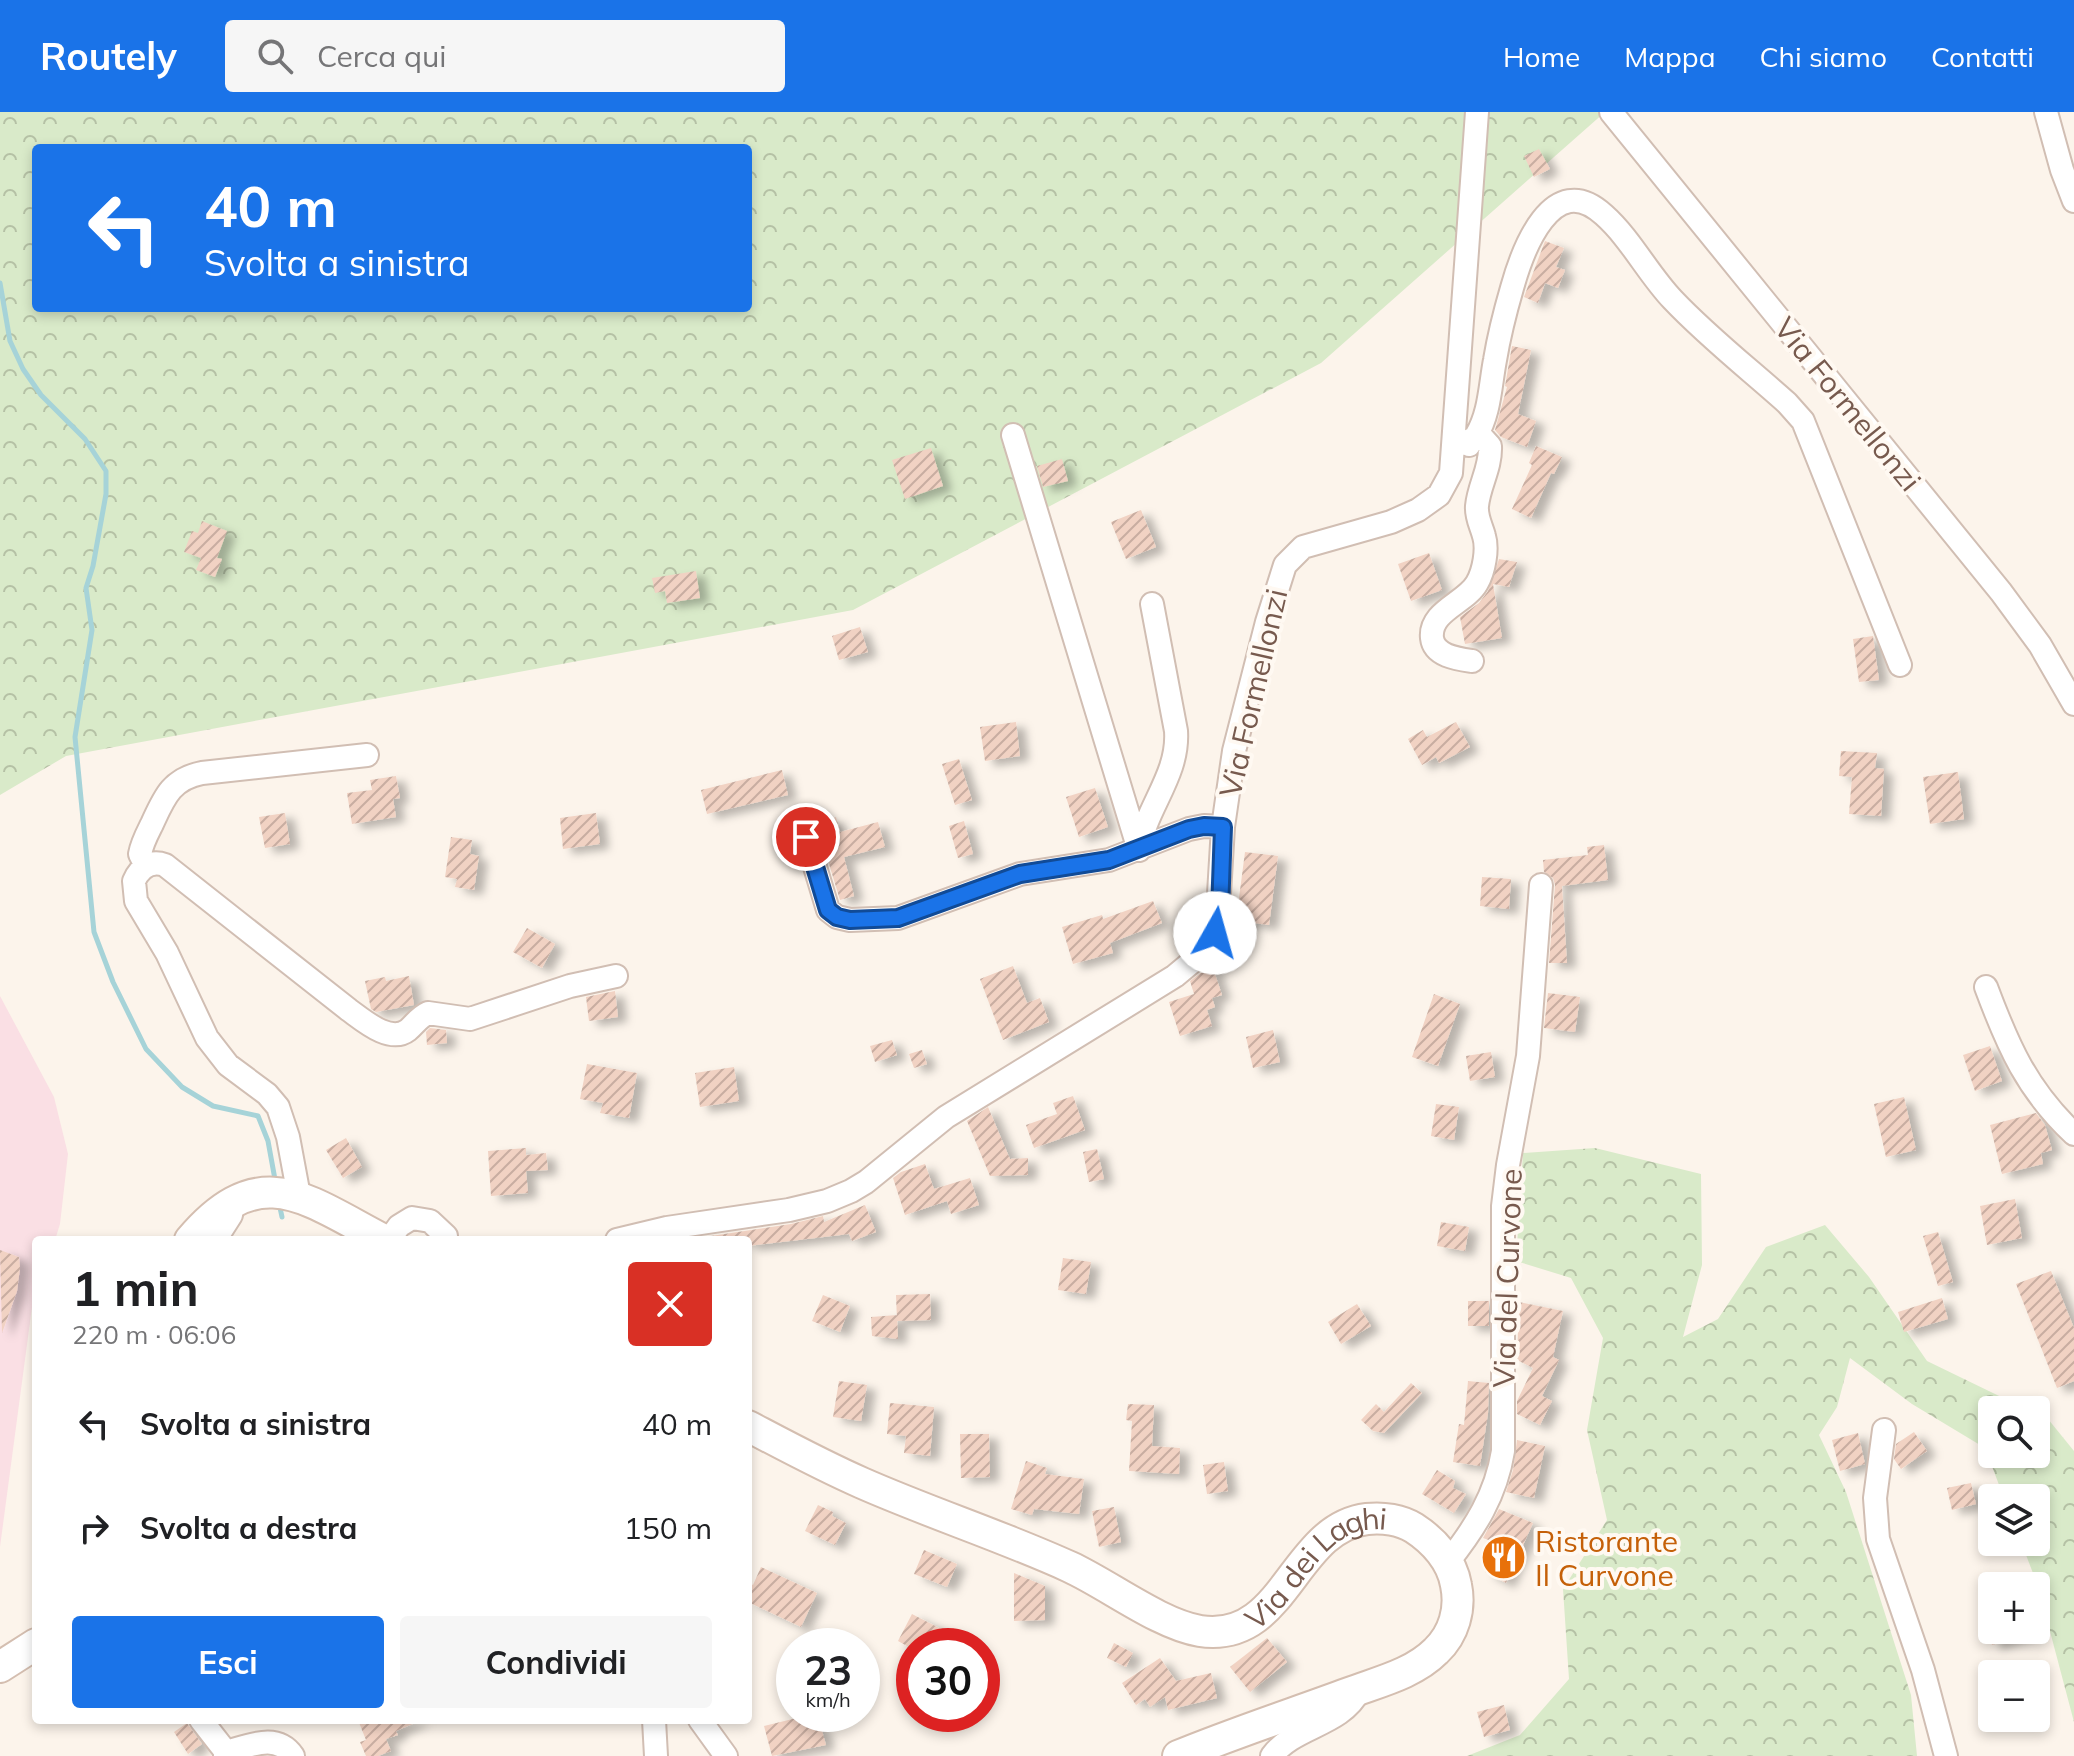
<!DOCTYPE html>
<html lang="it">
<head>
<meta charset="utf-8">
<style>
	body { margin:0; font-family:Mulish,sans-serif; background:#f6f6f6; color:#202124; height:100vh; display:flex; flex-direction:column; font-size:30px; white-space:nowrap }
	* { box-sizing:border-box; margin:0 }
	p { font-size:26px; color:#757577 }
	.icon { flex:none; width:44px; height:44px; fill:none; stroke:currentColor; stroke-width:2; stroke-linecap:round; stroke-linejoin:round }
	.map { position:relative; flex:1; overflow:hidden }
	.drawer { position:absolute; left:32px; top:1124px; width:720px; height:488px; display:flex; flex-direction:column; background:#fff; border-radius:8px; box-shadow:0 4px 12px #0003 }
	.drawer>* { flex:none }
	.top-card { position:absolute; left:32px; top:32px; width:720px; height:168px; border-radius:8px; box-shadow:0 4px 12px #0003; background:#1a73e8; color:#fff; overflow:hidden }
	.buttons { position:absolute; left:1978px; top:1284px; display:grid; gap:16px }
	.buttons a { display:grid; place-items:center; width:72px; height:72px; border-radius:8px; background:#fff; box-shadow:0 4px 12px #0003; font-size:40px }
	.speed { position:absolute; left:776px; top:1516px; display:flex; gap:16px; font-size:40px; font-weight:700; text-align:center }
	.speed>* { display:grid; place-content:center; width:104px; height:104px; border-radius:50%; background:#fff; box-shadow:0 4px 12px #0003; line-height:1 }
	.speed small { font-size:20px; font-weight:400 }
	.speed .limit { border:12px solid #d22; background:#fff; color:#111 }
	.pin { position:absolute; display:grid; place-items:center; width:68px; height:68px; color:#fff; margin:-34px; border:4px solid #fff; border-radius:50%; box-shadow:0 2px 8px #0007 }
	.me { position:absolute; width:88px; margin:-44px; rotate:7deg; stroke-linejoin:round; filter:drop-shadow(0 0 6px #0008) }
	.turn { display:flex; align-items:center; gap:28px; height:168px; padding:0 40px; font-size:36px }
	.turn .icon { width:104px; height:104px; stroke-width:2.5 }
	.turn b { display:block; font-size:56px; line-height:68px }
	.round { display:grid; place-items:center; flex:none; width:84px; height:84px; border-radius:8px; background:#f6f6f6 }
	.headline { display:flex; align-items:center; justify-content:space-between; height:136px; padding:0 40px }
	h1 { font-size:48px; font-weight:700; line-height:60px }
	.cta { display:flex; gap:16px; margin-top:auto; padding:16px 40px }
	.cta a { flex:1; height:92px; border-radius:8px; background:#1a73e8; color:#fff; font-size:32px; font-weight:700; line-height:92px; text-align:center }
	.cta a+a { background:#f6f6f6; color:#202124 }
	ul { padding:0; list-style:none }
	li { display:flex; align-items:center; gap:24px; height:104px; padding:0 40px }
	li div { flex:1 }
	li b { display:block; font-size:30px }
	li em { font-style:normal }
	header { display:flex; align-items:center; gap:48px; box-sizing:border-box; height:112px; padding:0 40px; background:#1a73e8; color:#fff }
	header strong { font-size:38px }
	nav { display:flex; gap:44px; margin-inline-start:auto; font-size:28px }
	.search { width:560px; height:72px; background:#f6f6f6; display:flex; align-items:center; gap:20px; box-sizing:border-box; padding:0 28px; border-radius:8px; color:#757577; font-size:30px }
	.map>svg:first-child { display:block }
</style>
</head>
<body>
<header>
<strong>Routely</strong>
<div class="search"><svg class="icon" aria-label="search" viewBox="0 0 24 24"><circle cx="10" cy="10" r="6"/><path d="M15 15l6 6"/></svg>Cerca qui</div>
<nav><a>Home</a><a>Mappa</a><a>Chi siamo</a><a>Contatti</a></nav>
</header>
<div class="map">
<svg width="2074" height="1644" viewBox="0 0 2074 1644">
	<defs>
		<pattern id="forest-crowns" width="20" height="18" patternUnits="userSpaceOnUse" patternTransform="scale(2)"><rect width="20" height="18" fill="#d9eac9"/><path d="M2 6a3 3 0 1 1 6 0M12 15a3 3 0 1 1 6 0" fill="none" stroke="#b5c1a5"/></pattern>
		<pattern id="building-hatch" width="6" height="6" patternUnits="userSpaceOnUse" patternTransform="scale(2)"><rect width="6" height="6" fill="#f1d2c3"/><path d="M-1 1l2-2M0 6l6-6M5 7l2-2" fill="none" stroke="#c8ada1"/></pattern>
		<filter id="shadow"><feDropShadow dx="9" dy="5" stdDeviation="4" flood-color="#0004"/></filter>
	</defs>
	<rect width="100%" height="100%" fill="#fcf4eb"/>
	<path fill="#fadfe4" d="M0 884 54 985 68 1042 60 1112 55 1128H36V1184L32 1195 0 1435Z"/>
	<path fill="url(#forest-crowns)" fill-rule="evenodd" d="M0 0H1605L1321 251 853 498 66 644 0 683ZM36 36H748V196H36Z
		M1595 1036 1701 1062 1702 1153 1683 1225 1718 1207 1766 1135 1825 1113 1869 1165 1927 1249 2028 1298H1992V1342H2036V1302L2048 1307 2074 1339V1610L2038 1474 2021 1430H2036V1386H2004L1985 1336 1912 1292 1850 1246 1837 1295 1819 1323 1846 1380 1911 1583 1917 1644H1467L1520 1623 1569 1567 1563 1477 1607 1408 1587 1318 1603 1226 1571 1166 1516 1149 1523 1041Z"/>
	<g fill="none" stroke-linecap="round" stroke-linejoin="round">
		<path stroke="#a6d3d8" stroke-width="5" d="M0 171 10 229 23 257 41 283 85 327 106 359V382L93 454 86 476 92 518 75 625 94 820 113 870 146 937 182 975 213 994 258 1004 268 1029 276 1073
			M279 1091 282 1105"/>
	</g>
	<path fill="url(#building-hatch)" filter="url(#shadow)" d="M1539 37 1550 57 1534 65 1524 44Z
		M1545 129 1564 136 1556 155 1565 158 1558 176 1545 171 1538 191 1524 185Z
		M1512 234 1531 238 1518 302 1536 309 1527 335 1501 325 1495 318 1507 275 1505 274Z
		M1536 334 1562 345 1554 362 1551 361 1531 406 1512 397 1532 353 1529 351Z
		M931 336 943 374 905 387 892 348Z
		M1062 347 1068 369 1043 375 1037 354Z
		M1141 398 1156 435 1126 447 1111 410Z
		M202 409 227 419 217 446 222 447 215 465 196 458 201 446 184 440 192 419 198 421Z
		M1429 441 1442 478 1411 489 1398 452Z
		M1499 447 1517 450 1509 475 1493 472 1502 526 1465 532 1460 505 1479 491 1488 479Z
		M696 459 700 486 667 491 665 479 655 481 652 466Z
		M860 515 868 540 839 548 832 524Z
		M1873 524 1879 568 1859 570 1853 527Z
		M1016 610 1020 644 985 649 980 615Z
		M1456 610 1470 635 1439 651 1436 645 1422 653 1408 627 1423 618 1427 625Z
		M1841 639 1877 641 1875 656 1884 657 1881 704 1849 702 1852 665 1839 664Z
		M959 647 972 688 955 693 942 652Z
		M782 658 788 683 707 702 701 678Z
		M1958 660 1964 707 1930 712 1923 665Z
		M396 664 400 686 393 687 396 705 352 712 347 681 372 678 370 668Z
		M1095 676 1108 715 1079 725 1066 685Z
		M285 701 290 732 265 736 259 705Z
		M596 701 600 732 563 737 560 706Z
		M836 705 840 720 878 710 885 735 844 745 854 784 840 788 822 729 824 728 820 710Z
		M964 709 973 742 958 746 949 714Z
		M451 725 472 728 470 742 479 744 474 778 455 775 457 767 445 765Z
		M1604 733 1608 768 1562 774 1567 851H1549L1555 773 1553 766 1544 760 1543 748 1588 743 1587 735Z
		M1245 740 1278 744 1269 813 1236 809Z
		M1482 765 1511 767 1509 797 1480 794Z
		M1153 789 1162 811 1110 831 1113 841 1073 852 1062 815 1102 803 1103 807Z
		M527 816 555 832 542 856 513 840Z
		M1013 854 1027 891 1040 886 1049 910 1003 928 980 867Z
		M1213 856 1222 883 1212 886 1215 895 1207 898 1212 914 1180 924 1169 890 1194 882 1190 869 1202 860Z
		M409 864 414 893 376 900 371 897 365 869 385 865 386 869Z
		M615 879 618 905 589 909 586 885Z
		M1548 881 1580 885 1575 920 1544 916Z
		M1434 882 1460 892 1438 954 1412 945Z
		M430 916 446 918 447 931 427 933 426 920Z
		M1273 918 1280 950 1253 956 1246 925Z
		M892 928 897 943 875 950 870 934Z
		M1990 934 2002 969 1975 979 1963 943Z
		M922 938 927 952 914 956 909 942Z
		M1491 940 1495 965 1470 969 1466 944Z
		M587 952 637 961 629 1006 600 1001 603 991 580 987Z
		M734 955 739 989 700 995 695 961Z
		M1073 984 1085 1018 1034 1036 1026 1013 1057 1002 1053 991Z
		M1904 985 1916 1038 1886 1045 1874 992Z
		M1436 992 1459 995 1454 1028 1431 1024Z
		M988 995 1010 1047 1028 1046V1063L990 1064 967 1009Z
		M2036 1001 2045 1013 2052 1038 2041 1041 2043 1052 2002 1062 1990 1013Z
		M346 1026 362 1055 343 1066 326 1038Z
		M526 1036V1043L546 1041 548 1058 526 1059 528 1081 491 1084 488 1039Z
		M1097 1037 1104 1067 1089 1070 1083 1040Z
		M925 1052 934 1077 970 1066 979 1093 951 1102 947 1089 905 1103 893 1066 901 1060Z
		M2015 1087 2022 1126 1987 1133 1980 1094Z
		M865 1093 876 1120 852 1129 849 1122 748 1134V1128H684L791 1112 823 1104 824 1110Z
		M1441 1110 1469 1115 1465 1139 1437 1134Z
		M1938 1120 1953 1170 1938 1174 1923 1124Z
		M0 1138 19 1145 20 1156 17 1179 2 1221Z
		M1063 1146 1091 1150 1086 1182 1058 1178Z
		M2051 1159 2074 1216V1269L2057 1276 2016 1172Z
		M930 1182 931 1208 897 1209 896 1183Z
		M823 1183 850 1194 840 1220 812 1209Z
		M1942 1186 1948 1207 1904 1220 1898 1200Z
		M1468 1189H1489V1214H1468Z
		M1519 1190 1563 1199 1553 1245 1559 1248 1542 1284 1552 1289 1540 1313 1517 1302V1289L1533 1256 1517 1248Z
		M1357 1192 1371 1214 1341 1232 1328 1210Z
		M897 1203 898 1227 872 1224 871 1205Z
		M839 1269 867 1273 861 1309 833 1305Z
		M1468 1269 1489 1271 1488 1301 1480 1354 1453 1350 1459 1312 1464 1313Z
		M1411 1271 1422 1281 1384 1321 1373 1319 1361 1308 1376 1292 1384 1300Z
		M890 1291 934 1295 930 1344 904 1341 906 1324 887 1322Z
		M1128 1292 1154 1293 1152 1334 1180 1336 1179 1362 1129 1359 1132 1309 1126 1308Z
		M1914 1320 1927 1339 1901 1357 1894 1347 1896 1332Z
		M1858 1321 1865 1352 1840 1359 1832 1328Z
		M960 1322H989L990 1365 961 1366Z
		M1517 1328 1545 1334 1534 1386 1506 1380 1513 1358Z
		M1026 1349 1047 1356 1045 1362 1084 1367 1079 1402 1034 1397 1032 1403 1011 1397Z
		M1224 1350 1228 1379 1207 1382 1203 1353Z
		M1437 1358 1455 1369 1453 1376 1466 1382 1454 1401 1422 1382Z
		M1971 1371 1976 1392 1952 1398 1947 1376Z
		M818 1393 833 1400 832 1404 846 1411 835 1433 805 1419Z
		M1114 1395 1121 1430 1099 1435 1092 1399Z
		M1499 1397 1533 1411 1506 1471 1485 1460 1497 1431 1483 1426Z
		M924 1438 957 1452 947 1475 914 1462Z
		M761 1455 817 1481 801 1515 748 1490V1470L753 1473Z
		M1014 1461 1045 1474V1508L1014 1509Z
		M912 1502 941 1517 932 1534H907L898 1529Z
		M1988 1518H2030L2031 1521 1992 1533Z
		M1267 1526 1287 1550 1250 1580 1230 1555Z
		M1114 1531 1133 1541 1126 1555 1107 1546Z
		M1160 1546 1176 1569 1211 1561 1217 1586 1168 1598 1165 1585 1150 1595 1145 1587 1136 1593 1122 1571Z
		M1504 1593 1510 1618 1484 1625 1477 1600Z
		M813 1602 816 1616 821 1615 826 1633 772 1644 764 1614Z
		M358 1608H422L396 1619 398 1623 386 1627 391 1639 378 1644H366L360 1630 366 1628Z
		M187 1611 202 1632 188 1642 174 1620Z"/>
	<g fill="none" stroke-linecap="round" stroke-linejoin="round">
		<defs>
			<path id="minor" d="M1611 0 2001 480 2040 533 2074 592
				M2046 0 2062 58 2074 89
				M1013 323 1139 738
				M1476 324C1490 301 1490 274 1495 248 1499 224 1505 200 1512 176 1522 140 1552 55 1604 103 1631 127 1648 162 1673 188 1708 225 1749 257 1787 291L1803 309 1900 553
				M1469 333 1472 327 1481 324 1490 334C1491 356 1479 373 1477 394 1476 405 1481 413 1484 424 1488 437 1484 459 1477 471 1466 491 1429 499 1432 526 1434 544 1458 547 1472 549
				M806 725 828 798 837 805 850 808 898 806 1020 762 1109 748 1189 717 1204 714 1223 715
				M1139 737C1146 695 1179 663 1176 619L1152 492
				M146 754 140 742C142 731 147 722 152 712 164 686 171 667 202 661L367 643
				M1986 875C2008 934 2027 978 2074 1022
				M299 1084 288 1025 278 995 267 982 228 953 207 926 167 841 136 789 134 769C140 755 151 748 165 753L349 898C363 908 390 932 408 918 415 912 419 905 428 901L470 907 570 874 616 864
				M215 1128 231 1103 233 1089
				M389 1128 399 1114 412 1106 430 1109 446 1124
				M617 1128 667 1116 789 1098 827 1089 851 1079 866 1070 946 1005 1175 864 1205 839 1217 815 1223 715 1234 639 1267 510 1285 453 1303 435 1391 410 1418 398 1439 383 1451 361 1477 0
				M1884 1318 1875 1386 1878 1427 1923 1558 1946 1644
				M1448 1450C1475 1416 1496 1383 1503 1339V1094L1508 1053 1528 944 1541 773
				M201 1608 226 1640 225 1644
				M654 1608 656 1644
				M700 1608 726 1644
				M226 1640C249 1634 277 1620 293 1644
				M1272 1644C1294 1614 1341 1614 1359 1579"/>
			<g id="secondary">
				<path d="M190 1128C260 1045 307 1088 384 1128"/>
				<path id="s1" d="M748 1314C786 1334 823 1354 862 1371 930 1401 1002 1424 1070 1455 1109 1473 1159 1512 1200 1519 1286 1532 1292 1416 1367 1407 1383 1405 1401 1408 1414 1416 1434 1429 1452 1449 1456 1473 1461 1497 1454 1522 1436 1539 1413 1562 1378 1570 1349 1581 1292 1602 1234 1621 1178 1644"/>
				<path d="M0 1555 36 1532"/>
			</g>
		</defs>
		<use href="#minor" stroke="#d1beb3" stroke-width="26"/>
		<use href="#secondary" stroke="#d4beb0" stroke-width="34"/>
		<use href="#minor" stroke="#fff" stroke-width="22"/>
		<use href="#secondary" stroke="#fff" stroke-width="30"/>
	</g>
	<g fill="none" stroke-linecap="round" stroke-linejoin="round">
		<defs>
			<path id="route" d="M806 725 828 798 837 805 850 808 898 806 1020 762 1109 748 1189 717 1204 714 1223 715 1220 799 1215 821"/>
		</defs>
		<use href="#route" stroke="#114b97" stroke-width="20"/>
		<use href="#route" stroke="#1a73e8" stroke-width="14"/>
	</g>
	<defs>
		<symbol id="restaurant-disc" viewBox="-11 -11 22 22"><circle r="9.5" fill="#e8710a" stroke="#fff9f2"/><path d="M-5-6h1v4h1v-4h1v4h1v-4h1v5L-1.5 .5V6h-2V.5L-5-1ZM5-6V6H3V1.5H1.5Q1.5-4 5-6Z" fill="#fff"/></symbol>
	</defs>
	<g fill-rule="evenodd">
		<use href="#restaurant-disc" x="1478" y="1420" width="51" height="51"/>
	</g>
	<g text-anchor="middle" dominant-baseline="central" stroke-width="8" stroke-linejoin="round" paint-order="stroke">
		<g font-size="30" fill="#775a4e" stroke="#fff9f2">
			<text transform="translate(1848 292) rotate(51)">Via Formellonzi</text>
			<text transform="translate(1253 581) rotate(-77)">Via Formellonzi</text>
			<text transform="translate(1507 1166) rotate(-88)">Via del Curvone</text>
			<text stroke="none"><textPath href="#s1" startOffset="638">Via dei Laghi</textPath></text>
		</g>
		<g font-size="30" fill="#c56008" stroke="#fff9f2" text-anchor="start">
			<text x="1535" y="1429">Ristorante<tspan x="1535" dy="34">Il Curvone</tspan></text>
		</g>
	</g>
</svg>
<div class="buttons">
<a><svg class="icon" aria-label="search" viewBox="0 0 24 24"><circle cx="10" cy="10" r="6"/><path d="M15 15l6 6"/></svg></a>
<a><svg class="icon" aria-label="layers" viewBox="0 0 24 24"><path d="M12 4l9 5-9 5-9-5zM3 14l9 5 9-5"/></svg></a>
<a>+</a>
<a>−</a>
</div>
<div class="speed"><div>23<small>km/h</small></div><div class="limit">30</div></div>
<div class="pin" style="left:806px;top:725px;background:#d93025"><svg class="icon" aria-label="arrive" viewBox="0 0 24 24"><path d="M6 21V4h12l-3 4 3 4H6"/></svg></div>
<svg class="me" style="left:1215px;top:821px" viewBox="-20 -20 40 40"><circle r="19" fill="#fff"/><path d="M0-13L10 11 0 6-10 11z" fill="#1a73e8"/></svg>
<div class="top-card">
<div class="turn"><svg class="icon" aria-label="left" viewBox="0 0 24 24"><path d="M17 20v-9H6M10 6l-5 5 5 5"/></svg><div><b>40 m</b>Svolta a sinistra</div></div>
</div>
<section class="drawer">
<div class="headline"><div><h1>1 min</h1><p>220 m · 06:06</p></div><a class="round" style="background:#d93025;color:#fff"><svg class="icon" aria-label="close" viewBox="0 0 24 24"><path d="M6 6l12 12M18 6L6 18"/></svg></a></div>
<ul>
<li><svg class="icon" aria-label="left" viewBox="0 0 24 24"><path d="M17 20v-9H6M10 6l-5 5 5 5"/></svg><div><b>Svolta a sinistra</b></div><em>40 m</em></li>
<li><svg class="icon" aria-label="right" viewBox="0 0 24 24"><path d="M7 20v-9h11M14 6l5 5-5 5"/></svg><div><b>Svolta a destra</b></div><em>150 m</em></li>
</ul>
<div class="cta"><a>Esci</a><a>Condividi</a></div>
</section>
</div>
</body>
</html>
